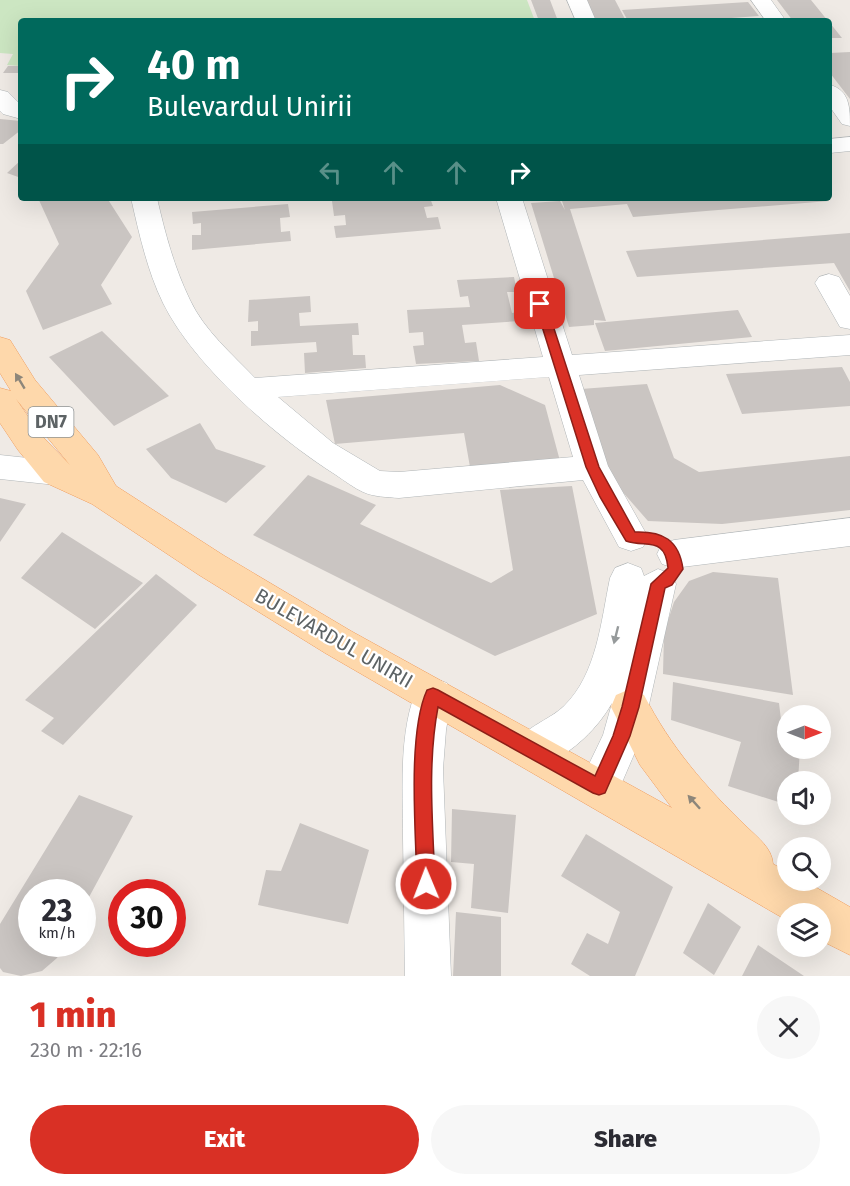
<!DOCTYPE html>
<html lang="en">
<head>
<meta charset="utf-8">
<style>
	body { margin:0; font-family:"Fira Sans",sans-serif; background:#f7f7f7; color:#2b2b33; height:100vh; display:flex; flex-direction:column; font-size:22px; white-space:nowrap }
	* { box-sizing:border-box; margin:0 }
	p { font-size:20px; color:#7c7c81 }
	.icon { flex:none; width:33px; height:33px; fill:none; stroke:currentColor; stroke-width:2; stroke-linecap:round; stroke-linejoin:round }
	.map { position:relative; height:976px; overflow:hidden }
	.sheet { display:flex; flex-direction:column; background:#fff; flex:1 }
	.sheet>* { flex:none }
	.guide { position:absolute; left:18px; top:18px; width:814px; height:183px; border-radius:6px; box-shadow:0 6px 24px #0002; background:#00695c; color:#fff; overflow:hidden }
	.needle { width:39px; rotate:90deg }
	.tools { position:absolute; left:777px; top:705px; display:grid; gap:12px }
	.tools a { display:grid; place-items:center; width:54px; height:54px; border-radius:50%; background:#fff; box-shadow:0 6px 24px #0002; font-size:30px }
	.speed { position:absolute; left:18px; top:879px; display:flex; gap:12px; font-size:30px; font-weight:700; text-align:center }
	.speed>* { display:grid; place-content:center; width:78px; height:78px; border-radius:50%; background:#fff; box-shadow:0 6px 24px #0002; line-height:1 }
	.speed small { font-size:15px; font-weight:400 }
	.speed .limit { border:9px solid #d22; background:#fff; color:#111 }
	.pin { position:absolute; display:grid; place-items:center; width:51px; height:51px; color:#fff; margin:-26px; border-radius:12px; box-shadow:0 3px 9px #0006 }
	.me { position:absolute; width:66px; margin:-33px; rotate:359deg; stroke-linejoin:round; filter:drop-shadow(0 0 4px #0008) }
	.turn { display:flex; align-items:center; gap:21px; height:126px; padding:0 30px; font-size:27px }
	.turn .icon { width:78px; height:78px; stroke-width:2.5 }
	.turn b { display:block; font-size:42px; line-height:51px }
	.lanes { display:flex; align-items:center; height:57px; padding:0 30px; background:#0003; justify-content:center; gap:30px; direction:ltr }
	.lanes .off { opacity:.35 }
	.round { display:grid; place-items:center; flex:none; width:63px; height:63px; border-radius:32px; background:#f7f7f7 }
	.summary { display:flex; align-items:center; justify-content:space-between; height:102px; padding:0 30px }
	h1 { font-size:36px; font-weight:800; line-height:45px; color:#d93025 }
	.primary-button { display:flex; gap:12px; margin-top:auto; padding:12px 30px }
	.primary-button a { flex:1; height:69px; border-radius:36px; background:#d93025; color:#fff; font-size:24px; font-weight:800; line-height:69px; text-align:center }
	.primary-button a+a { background:#f7f7f7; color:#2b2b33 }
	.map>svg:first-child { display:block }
</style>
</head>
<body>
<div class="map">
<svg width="850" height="976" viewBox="0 0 850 976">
	<rect width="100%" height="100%" fill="#efeae5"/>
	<path fill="#cce6c2" d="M0 0H527L535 21H21V66L7 65 13 54 0 53Z"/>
	<path fill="#cac5c2" d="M531 0H550L558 21H539Z
		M585 0H615L626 21H596Z
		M777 0H811L828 21H793Z
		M748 2 759 16 690 21H628L622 10Z
		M830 23 842 38H830Z
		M850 52V99L830 73V53Z
		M8 66H21V73H3Z
		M0 119 21 121V130L3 144H0Z
		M21 160V178L7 173Z
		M38 198H107L132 237 101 285 112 304 43 330 26 291 59 244Z
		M372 198H430L433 206 424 207 427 218 438 217 441 229 336 238 334 226 346 225 345 215 334 216 332 201Z
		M561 198H827L829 201 633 217 627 204 570 209 606 321 594 320V325L569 327 531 203 560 201 565 210Z
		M288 204 290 217 280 218 281 232 290 231 291 241 192 250V235H201V223L193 224 192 212Z
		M850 233V291L834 263 637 277 626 251Z
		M514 277 517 292H507L512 313 518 312 520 321 462 325 465 343 476 342 479 361 416 364 413 346 424 345 423 332 409 333 407 310 470 307 468 296 460 297 457 280Z
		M310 296 311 312 299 313 300 326 358 323 359 335H352L353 355H365L366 368 305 373 304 353 317 352 316 342 251 346V331H258V321L248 322 249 300Z
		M738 310 752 337 605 351 595 323Z
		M102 331 169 396 114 426 49 357Z
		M842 367 850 382V406L742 414 726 374Z
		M647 384 674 458 699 472 850 456V510L722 524 648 521 613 481 581 389Z
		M500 385 545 405 560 461 470 467 464 433 335 444 326 400Z
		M200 423 216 449 266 466 226 503 171 478 146 449Z
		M308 475 376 505 360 524 491 583 513 570 500 490 572 486 597 614 495 656 253 535Z
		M0 498 26 504 0 542Z
		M62 532 143 583 95 629 21 578Z
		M713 572 778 578 793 695 663 674 664 633 674 602 689 581Z
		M156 574 197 605 63 745 41 731 54 718 25 700Z
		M673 682 779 703 782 728 788 731V748H800L798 782H788V805L728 786 741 742 671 720Z
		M79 795 133 816 82 910V892H32V944H65L57 958 42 971 21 976 3 972 0 968V924Z
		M452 809 516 815 508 913 471 908 474 864 451 862Z
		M300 823 369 850 348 924 258 905 266 870 281 871Z
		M586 834 673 887 635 976H590L571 964 587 933 608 944 620 912 561 876Z
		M708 903 741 927 714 975 683 953Z
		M456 912 501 917V976H453Z
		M758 945 804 976H742Z"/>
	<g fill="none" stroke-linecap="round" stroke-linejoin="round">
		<defs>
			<path id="minor" d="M567 0H587L596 21H576Z
				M751 0H771L786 21H766Z
				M830 85C850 90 850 109 850 126L842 124 830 107Z
				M0 90 8 92 21 105V119L3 114 0 111Z
				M850 137V151L830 153V139Z
				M131 198H157C165 233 174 267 190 300 204 330 232 354 255 378L543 357 496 198H522L572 355 850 335V355L579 375 608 466 648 537 643 547 631 551 619 547 583 480 399 498C387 497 374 497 363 492 354 488 345 481 336 475 277 438 194 366 163 303 147 270 139 233 131 198ZM549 377 573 457 399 472 380 471 333 443 278 397Z
				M829 274 839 277 850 296V329L840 327 815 283 819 277Z
				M0 455 56 461 68 464 72 473 68 482 56 485 0 479Z
				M850 518V546L674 568 662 564 657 554 662 544 674 540Z
				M628 563 641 568 644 576 658 569 671 574 676 584 642 736 614 801 599 807 584 801 578 787 603 735 612 703C595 733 567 757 534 770L520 764 514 751C516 747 517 742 520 738 529 726 552 718 564 706 597 674 601 621 610 578L615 568Z
				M433 678 447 683 452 695 446 730 443 769 451 976H405C404 930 404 884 403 838 403 787 398 730 419 683Z"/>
			<path id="major" d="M0 337 10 340 35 380 98 455 116 486 223 555 351 631 672 808 640 765 611 707 616 695 630 689 644 695C670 746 705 787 747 827 758 838 772 848 773 864L788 872V880H803L850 907V955L820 940V914H788V921L325 653 199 575 92 504 44 482 18 450 0 423V388L11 391 0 373ZM16 399 70 465 40 434Z"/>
		</defs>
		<use href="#minor" stroke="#b0b5b7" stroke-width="1"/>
		<use href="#major" stroke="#f09c5d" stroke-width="1"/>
		<use href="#minor" fill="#fff" fill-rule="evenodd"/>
		<use href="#major" fill="#fed8ab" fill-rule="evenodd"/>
	</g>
	<defs><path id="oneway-solid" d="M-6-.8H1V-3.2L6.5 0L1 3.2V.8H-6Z" transform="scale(1.5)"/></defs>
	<g fill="#8d867a">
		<use href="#oneway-solid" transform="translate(20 381) rotate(-121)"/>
		<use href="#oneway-solid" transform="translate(694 802) rotate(-132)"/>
	</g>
	<use fill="#969a9b" href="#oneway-solid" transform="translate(616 635) rotate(104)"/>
	<path fill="#d93025" stroke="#8d1f18" stroke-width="1.5" d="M540 300 546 304 599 467 635 532C663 531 679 540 683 569L672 585 665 588 639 707 630 736 605 793 599 795 593 793 438 707C427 765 433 825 435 884L433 890 426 893 420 890 417 884C416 834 407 734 427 690L433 688 438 690 595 776 613 736 622 707 651 584 668 568C665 536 647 548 626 541L600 497 586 467 535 304Z"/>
	<g text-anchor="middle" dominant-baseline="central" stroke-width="4.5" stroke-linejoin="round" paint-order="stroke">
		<rect fill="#fff" stroke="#8e9293" stroke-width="1.5" x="28.5" y="407" width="45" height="30" rx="4.5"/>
		<g font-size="18" font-weight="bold" fill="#5d6365">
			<text x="51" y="422">DN7</text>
		</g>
		<g font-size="20" fill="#5d6365" stroke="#fff">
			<text transform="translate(334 638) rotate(30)">BULEVARDUL UNIRII</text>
		</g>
	</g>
</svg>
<div class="tools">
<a><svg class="needle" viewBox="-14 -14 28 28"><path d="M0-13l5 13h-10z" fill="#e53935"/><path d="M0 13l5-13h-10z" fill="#7c7c81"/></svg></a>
<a><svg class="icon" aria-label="sound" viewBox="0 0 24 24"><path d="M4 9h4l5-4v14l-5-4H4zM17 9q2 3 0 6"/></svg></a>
<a><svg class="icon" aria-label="search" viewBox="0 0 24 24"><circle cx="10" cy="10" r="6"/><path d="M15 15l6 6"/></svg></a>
<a><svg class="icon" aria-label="layers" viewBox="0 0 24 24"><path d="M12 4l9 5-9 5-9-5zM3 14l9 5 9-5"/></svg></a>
</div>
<div class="speed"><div>23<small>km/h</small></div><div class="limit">30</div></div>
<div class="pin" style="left:540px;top:304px;background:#d93025"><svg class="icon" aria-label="arrive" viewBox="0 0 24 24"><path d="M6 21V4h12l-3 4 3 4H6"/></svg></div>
<svg class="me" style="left:426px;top:884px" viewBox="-20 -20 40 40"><circle r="17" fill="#d93025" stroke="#fff" stroke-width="3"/><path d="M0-11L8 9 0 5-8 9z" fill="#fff"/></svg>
<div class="guide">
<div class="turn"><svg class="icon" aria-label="right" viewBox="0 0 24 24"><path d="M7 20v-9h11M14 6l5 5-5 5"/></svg><div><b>40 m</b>Bulevardul Unirii</div></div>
<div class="lanes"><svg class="icon off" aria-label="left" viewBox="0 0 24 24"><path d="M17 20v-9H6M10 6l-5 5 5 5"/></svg><svg class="icon off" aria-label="ahead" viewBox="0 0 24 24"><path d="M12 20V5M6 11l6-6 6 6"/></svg><svg class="icon off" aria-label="ahead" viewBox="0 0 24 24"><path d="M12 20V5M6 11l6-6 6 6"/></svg><svg class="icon" aria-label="right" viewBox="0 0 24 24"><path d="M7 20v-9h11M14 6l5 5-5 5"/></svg></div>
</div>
</div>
<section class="sheet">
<div class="summary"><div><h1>1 min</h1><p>230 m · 22:16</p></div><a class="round"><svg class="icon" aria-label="close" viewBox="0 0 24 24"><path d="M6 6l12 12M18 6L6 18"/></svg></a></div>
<div class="primary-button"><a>Exit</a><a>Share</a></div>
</section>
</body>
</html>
